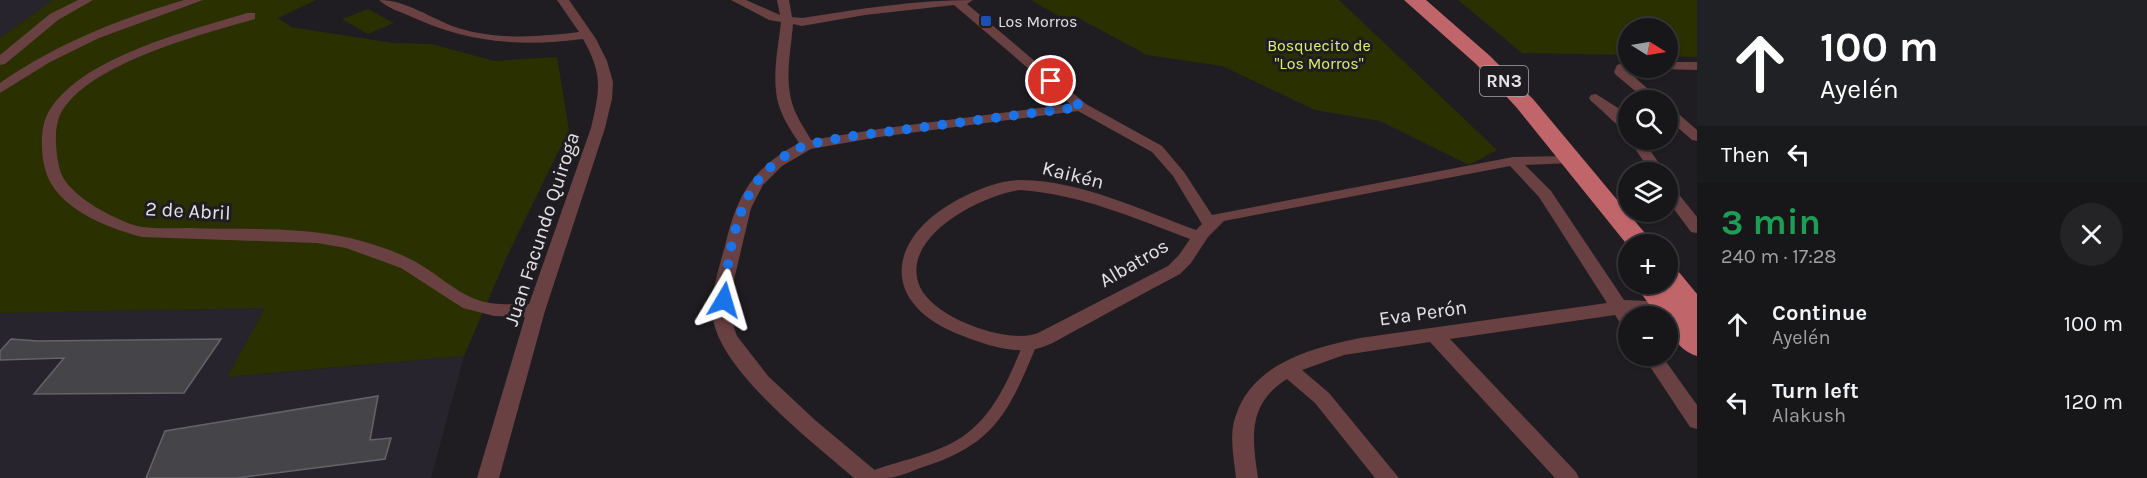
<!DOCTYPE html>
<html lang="en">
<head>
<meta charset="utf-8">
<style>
	body { margin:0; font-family:Karla,sans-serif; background:#242326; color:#f1f3f6; height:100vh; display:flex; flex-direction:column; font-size:22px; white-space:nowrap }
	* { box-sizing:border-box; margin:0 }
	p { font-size:20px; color:#9e9fa2 }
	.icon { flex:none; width:33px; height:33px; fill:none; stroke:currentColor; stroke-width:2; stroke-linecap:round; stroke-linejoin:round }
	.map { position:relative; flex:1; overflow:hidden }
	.sheet { display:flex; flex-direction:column; background:#171619; width:450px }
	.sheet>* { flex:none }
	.guide { background:#202124; color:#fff; overflow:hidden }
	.needle { width:39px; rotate:101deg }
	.tools { position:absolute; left:1618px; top:18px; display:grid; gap:12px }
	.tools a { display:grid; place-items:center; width:60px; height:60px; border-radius:50%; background:#171619; box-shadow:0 2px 4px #0004,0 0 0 2px #363538; font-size:30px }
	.pin { position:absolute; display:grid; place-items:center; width:51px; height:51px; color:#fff; margin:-26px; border:3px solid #fff; border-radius:50%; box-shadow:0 2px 6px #0007 }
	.me { position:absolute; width:66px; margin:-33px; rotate:7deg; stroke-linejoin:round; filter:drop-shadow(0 0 4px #0008) }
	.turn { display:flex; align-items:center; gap:21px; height:126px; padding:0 24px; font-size:27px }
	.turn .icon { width:78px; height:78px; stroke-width:2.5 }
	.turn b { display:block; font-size:42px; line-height:51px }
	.then { display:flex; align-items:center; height:57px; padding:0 24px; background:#0003; gap:12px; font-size:22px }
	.round { display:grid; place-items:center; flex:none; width:63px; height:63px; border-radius:32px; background:#242326 }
	.headline { display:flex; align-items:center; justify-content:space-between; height:102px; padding:0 24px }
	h1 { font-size:36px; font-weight:700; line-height:45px; color:#1e9e55 }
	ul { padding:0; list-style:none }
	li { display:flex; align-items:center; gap:18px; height:78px; padding:0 24px }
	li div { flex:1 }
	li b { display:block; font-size:22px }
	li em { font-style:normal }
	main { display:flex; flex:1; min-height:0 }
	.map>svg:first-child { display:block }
</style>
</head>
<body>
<main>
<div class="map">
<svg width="1697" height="478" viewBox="0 0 1697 478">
	<rect width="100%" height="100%" fill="#1f1d21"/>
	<path fill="#28242d" d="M0 0H53L0 38Z
		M265 308 228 377 464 356 431 478H0V313Z"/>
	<path fill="#2b3000" d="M53 0H316L278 18 291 27 393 43 432 44 494 61 557 57 569 130 508 254 464 356 227 377 265 308 0 313V38Z
		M1031 0H1339L1497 150 1469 165 1380 121 1315 110 1222 66 1147 55 1075 16 1074 25Z
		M1458 0H1697V57L1668 56V28H1629V55L1522 53Z
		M368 9 394 23 368 34 342 19Z"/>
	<path fill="#454549" stroke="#636368" stroke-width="1.5" d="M11 339 38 341 221 339 184 393 34 394 64 358 0 360V351Z
		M378 396 370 440 391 438 385 459 237 478H146L165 431Z"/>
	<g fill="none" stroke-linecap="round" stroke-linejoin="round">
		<path fill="#694142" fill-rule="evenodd" d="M1030 339 1035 340 1037 344C1010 410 995 445 923 467 912 471 899 477 887 478 880 478 872 478 864 478L867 473 877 469C900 461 925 456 948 445 989 426 1007 384 1023 344L1025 340Z"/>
		<path fill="#694142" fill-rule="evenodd" d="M78 0H93L58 20 5 64 0 65V55L50 14Z
			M184 0H203L99 38 50 62 0 93V83C56 44 119 19 184 0Z
			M379 0C407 0 431 19 458 28 497 40 539 37 579 32L557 0H569L596 39 607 61 613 82 612 99 605 128 545 311 499 478H477L525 317 494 316 463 308 401 268 346 248 317 243 142 237C107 228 55 208 45 169 41 154 40 129 47 115 76 58 189 31 247 13H255V19C203 34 85 64 60 115 53 130 56 158 61 173 69 196 119 223 142 227 157 229 173 228 188 228 241 230 298 226 350 238 370 243 396 251 414 261 435 272 454 291 475 299 492 306 512 304 529 304L591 128C600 90 603 74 583 39 522 47 468 43 412 17 401 12 387 8 379 0Z
			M731 0H746L780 15 777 0H789L792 17 802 18C859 9 915 0 973 0L967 4 1086 104 1162 146 1184 172 1212 215 1513 157 1577 156 1579 159 1577 162 1572 163 1525 165 1551 191 1624 300 1671 302 1677 303 1680 308 1677 313 1671 314 1632 312 1635 316H1629V329L1623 327 1615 315 1450 339 1576 472 1579 478H1555L1430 342 1344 355 1302 370 1329 393 1399 478H1375L1315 403 1287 379C1247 404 1252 437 1258 478H1236C1234 459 1229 437 1235 418 1251 364 1311 348 1360 338L1607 303 1539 197 1510 166 1224 221 1208 237 1191 263 1180 274C1148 291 1116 308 1084 326 1067 334 1049 348 1030 350 1008 352 983 344 963 336 874 303 888 233 965 196 982 188 1002 180 1022 180 1082 181 1141 210 1196 230L1202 224 1173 176 1152 152 1078 111 879 137 811 149 782 166 763 185 751 208 734 280 731 319 737 336 768 376 815 420 877 472 880 478H854C814 443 722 373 713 319 709 294 720 266 726 242 738 193 753 168 799 143 792 132 783 119 779 106 771 80 778 49 781 22L769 20ZM954 5 1070 104 879 129 811 140C805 129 797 118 793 106 784 80 791 50 793 24L802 26 865 15ZM1020 190C1080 194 1134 218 1190 239L1179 255 1168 266 1038 333C1008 345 934 318 920 287 898 237 982 195 1020 190Z
			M1629 61V68H1634L1628 71 1660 100H1646L1616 75 1614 72 1617 65Z
			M1668 62H1697V70L1663 69 1668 68Z
			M1596 94 1618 108 1629 120V133C1622 131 1600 108 1591 101L1589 98 1591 95Z
			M1668 108 1673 109 1697 130V141L1692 140 1668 119Z
			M1629 140H1643L1665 172H1651Z
			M1668 185 1673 187 1697 217V233L1691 232 1668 201Z
			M1643 356H1662L1697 405V429L1690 427Z"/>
		<path fill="#c0666b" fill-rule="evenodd" d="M1404 0H1426L1490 56 1533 99 1654 244H1629V247L1517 108 1476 64Z
			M1668 268 1678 271 1697 294V356C1680 351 1668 334 1668 316H1658L1634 284H1668Z"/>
	</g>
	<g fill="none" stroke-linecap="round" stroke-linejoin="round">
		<path stroke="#1a73e8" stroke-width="10" stroke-dasharray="0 18" d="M724 300C727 262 735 208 760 178 772 164 790 150 808 145 840 136 875 134 908 129 965 122 1023 114 1081 107L1051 81"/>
	</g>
	<rect fill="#1a4fb4" stroke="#1f1d21" stroke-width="2" x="980" y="15" width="12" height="12" rx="3"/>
	<g text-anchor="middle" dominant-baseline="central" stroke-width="6" stroke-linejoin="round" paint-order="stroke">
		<g font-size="16" fill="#e3e3e5" stroke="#1f1d21" text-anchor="start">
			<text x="998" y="21">Los Morros</text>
		</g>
		<g font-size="16" fill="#dff170" stroke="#1f1d21">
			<text x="1319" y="45">Bosquecito de<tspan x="1319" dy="18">"Los Morros"</tspan></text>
		</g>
		<rect fill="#1f1d21" stroke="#a8a8aa" stroke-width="1.5" x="1480" y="66" width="48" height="30" rx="4.5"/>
		<g font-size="18" font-weight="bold" fill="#e3e3e5">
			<text x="1504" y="81">RN3</text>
		</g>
		<g font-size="20" fill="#e3e3e5" stroke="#1f1d21">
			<text transform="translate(1073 175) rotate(14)">Kaikén</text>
			<text transform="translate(188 211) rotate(3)">2 de Abril</text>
			<text transform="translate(542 229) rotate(-72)">Juan Facundo Quiroga</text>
			<text transform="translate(1134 263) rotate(-30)">Albatros</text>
			<text transform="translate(1423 313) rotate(-8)">Eva Perón</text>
		</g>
	</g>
</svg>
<div class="tools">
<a><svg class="needle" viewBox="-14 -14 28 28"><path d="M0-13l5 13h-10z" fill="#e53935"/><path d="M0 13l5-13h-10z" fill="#9e9fa2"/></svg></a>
<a><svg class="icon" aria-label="search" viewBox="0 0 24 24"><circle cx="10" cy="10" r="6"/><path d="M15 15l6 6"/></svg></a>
<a><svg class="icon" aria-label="layers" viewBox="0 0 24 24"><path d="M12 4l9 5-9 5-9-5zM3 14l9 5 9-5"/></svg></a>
<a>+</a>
<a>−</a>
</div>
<div class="pin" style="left:1051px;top:81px;background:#d93025"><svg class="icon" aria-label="arrive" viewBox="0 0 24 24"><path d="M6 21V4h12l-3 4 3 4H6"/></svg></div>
<svg class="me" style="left:724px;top:300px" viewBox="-20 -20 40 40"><path d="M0-17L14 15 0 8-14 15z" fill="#1a73e8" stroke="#fff" stroke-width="4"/></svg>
</div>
<section class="sheet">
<div class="guide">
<div class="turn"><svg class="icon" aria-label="ahead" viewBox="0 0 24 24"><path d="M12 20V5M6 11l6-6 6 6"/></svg><div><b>100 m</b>Ayelén</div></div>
<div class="then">Then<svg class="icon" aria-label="left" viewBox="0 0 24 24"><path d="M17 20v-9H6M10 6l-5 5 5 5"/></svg></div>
</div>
<div class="headline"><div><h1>3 min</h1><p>240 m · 17:28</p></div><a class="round"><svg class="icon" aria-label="close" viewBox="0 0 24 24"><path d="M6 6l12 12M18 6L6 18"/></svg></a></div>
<ul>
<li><svg class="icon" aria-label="ahead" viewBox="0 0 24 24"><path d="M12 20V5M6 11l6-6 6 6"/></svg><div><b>Continue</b><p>Ayelén</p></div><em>100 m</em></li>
<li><svg class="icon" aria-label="left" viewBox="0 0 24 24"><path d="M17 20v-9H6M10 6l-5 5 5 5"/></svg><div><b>Turn left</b><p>Alakush</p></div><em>120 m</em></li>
</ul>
</section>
</main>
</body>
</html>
